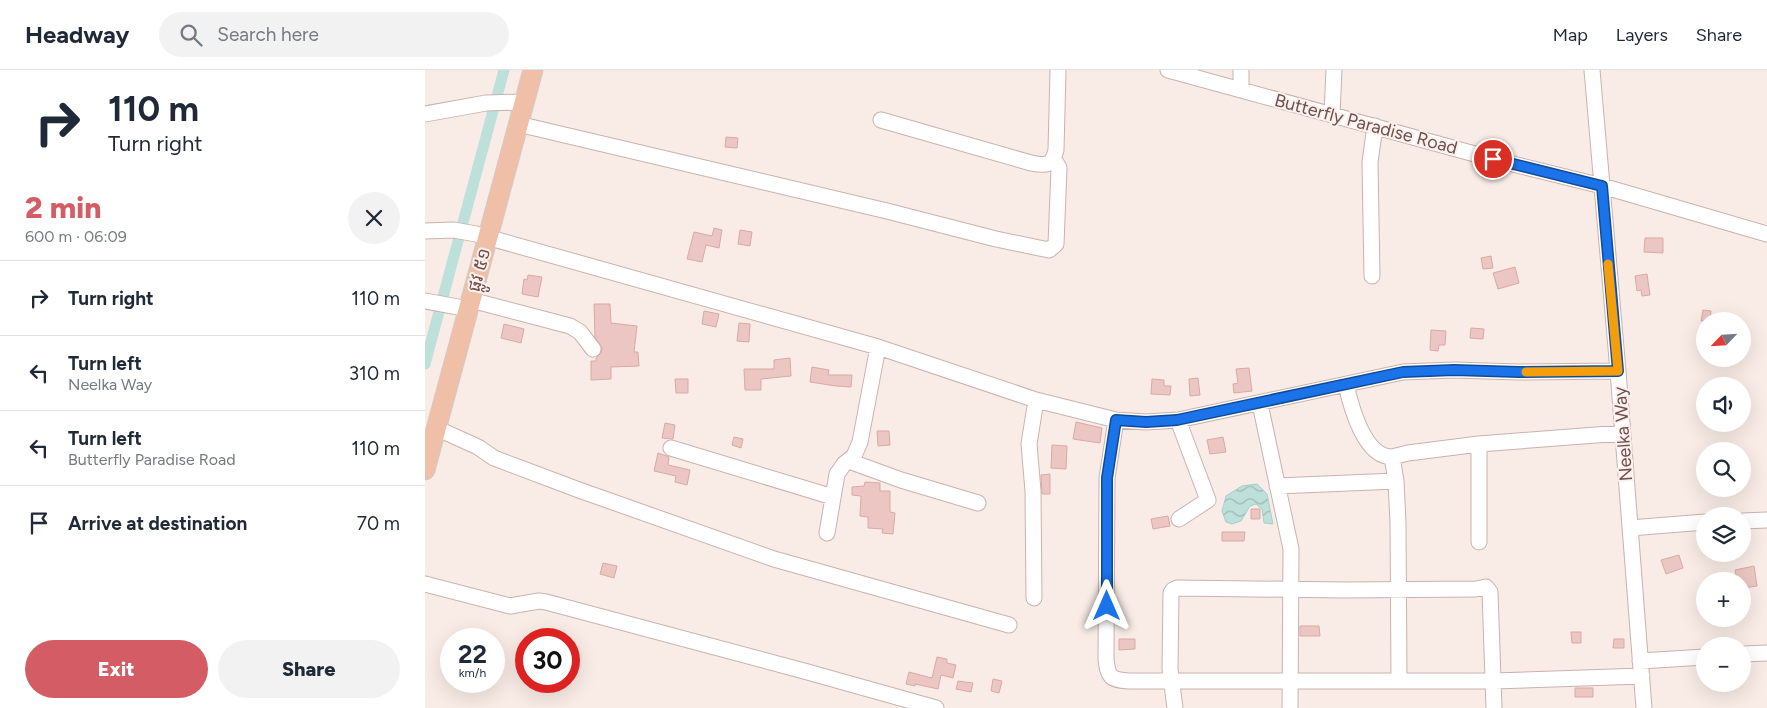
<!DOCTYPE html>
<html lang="en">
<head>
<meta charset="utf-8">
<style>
	body { margin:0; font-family:Figtree,"Noto Sans Khmer",sans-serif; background:#f2f2f3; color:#1f2937; height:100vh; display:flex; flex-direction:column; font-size:19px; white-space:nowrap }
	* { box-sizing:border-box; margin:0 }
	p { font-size:16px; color:#747a83 }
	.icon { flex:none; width:28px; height:28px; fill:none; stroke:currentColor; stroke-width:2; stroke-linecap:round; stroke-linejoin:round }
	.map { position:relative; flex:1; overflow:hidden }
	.side { display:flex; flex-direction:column; background:#fff; width:425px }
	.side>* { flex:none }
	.banner { background:#fff; color:#1f2937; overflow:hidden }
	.needle { width:32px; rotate:245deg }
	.tools { position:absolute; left:1271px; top:242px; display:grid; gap:10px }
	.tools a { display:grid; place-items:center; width:55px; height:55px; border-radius:50%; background:#fff; box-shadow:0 5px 20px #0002; font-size:25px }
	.speed { position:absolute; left:15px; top:558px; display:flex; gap:10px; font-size:25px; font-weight:700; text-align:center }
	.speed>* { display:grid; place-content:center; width:65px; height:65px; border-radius:50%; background:#fff; box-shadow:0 5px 20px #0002; line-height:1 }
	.speed small { font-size:12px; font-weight:400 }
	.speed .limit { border:8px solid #d22; background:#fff; color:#111 }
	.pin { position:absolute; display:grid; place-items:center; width:42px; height:42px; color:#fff; margin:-21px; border:2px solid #fff; border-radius:50%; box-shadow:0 1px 5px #0007 }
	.me { position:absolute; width:55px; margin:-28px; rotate:0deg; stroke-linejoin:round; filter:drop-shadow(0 0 4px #0008) }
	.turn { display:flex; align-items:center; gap:18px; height:105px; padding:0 25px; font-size:22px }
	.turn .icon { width:65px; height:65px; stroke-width:2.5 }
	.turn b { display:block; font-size:35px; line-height:42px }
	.round { display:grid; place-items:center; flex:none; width:52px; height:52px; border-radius:26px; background:#f2f2f3 }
	.head { display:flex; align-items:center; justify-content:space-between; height:85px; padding:0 25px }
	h1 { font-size:30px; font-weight:800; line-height:38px; color:#d35c65 }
	.button { display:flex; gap:10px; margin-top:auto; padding:10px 25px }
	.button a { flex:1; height:58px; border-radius:30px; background:#d35c65; color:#fff; font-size:20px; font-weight:800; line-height:58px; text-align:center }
	.button a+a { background:#f2f2f3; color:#1f2937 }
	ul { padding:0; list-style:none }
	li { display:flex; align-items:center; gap:15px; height:75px; padding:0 25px; border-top:1px solid #e0e1e3 }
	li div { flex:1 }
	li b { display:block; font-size:19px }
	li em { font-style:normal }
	header { display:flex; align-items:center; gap:30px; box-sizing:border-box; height:70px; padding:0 25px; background:#fff; border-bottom:1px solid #e0e1e3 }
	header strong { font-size:24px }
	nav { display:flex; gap:28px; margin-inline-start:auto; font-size:18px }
	.search { width:350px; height:45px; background:#f2f2f3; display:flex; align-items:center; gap:12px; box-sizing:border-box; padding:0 18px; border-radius:28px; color:#747a83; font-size:19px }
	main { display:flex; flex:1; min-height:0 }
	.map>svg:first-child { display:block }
</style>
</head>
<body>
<header>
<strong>Headway</strong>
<div class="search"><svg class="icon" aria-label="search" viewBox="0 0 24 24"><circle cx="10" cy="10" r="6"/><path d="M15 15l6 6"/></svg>Search here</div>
<nav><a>Map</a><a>Layers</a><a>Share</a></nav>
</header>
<main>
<section class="side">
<div class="banner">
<div class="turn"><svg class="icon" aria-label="right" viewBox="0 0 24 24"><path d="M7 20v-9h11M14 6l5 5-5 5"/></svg><div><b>110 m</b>Turn right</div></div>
</div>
<div class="head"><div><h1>2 min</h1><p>600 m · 06:09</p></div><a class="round"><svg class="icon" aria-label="close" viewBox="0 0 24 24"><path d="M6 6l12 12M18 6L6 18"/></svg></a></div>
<ul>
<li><svg class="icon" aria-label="right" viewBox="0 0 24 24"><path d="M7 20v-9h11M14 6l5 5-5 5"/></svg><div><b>Turn right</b></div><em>110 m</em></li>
<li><svg class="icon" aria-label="left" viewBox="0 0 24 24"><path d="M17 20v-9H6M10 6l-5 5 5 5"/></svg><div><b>Turn left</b><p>Neelka Way</p></div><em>310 m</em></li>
<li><svg class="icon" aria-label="left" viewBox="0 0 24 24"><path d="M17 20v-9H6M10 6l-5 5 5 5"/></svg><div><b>Turn left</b><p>Butterfly Paradise Road</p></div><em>110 m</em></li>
<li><svg class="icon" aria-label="arrive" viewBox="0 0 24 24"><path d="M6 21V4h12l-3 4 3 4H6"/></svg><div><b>Arrive at destination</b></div><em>70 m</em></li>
</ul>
<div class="button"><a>Exit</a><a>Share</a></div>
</section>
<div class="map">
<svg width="1342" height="638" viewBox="0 0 1342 638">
	<defs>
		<pattern id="water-waves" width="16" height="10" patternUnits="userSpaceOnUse" patternTransform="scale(1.25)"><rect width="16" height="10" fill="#bee0da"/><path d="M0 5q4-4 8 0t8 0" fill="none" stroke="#9fb8b3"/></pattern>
	</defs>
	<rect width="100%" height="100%" fill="#f9ece6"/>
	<path fill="url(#water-waves)" stroke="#a5d0ca" d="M832 414 842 424 848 454 839 453 837 439 831 434 825 436 816 451 807 454 801 452 797 441 801 426 817 416Z"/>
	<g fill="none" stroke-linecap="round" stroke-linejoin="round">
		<path stroke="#bee0da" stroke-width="11" d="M0 294 79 0"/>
	</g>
	<path fill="#ebc6c2" stroke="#dba9a4" d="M301 67 313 68 312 78 300 77Z
		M289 158 297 160 294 178 281 175 277 192 262 189 269 162 287 166Z
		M315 160 327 162 325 176 313 174Z
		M1220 168H1238V183L1219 182Z
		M1066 186 1068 198 1058 199 1056 188Z
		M1090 197 1094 213 1073 219 1068 203Z
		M1222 204 1225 225 1217 226 1216 220 1212 221 1210 206Z
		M103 205 117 207 113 227 97 224 99 209 102 210Z
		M169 234H185L186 253 212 256 209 282H213L214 296 186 297V309L166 310V291H171V288L176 283 177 278 170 267Z
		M1278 240 1286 241 1285 251H1276Z
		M279 241 294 244 291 257 277 254Z
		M314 253 325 254 324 272 312 271Z
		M79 254 99 259 96 273 76 268Z
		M1046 258 1059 259 1058 269 1045 268Z
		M1006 260 1021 261 1020 275H1014L1013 281 1005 280Z
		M365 288 366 306 336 309V320H320L319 299H349V290Z
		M387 297 404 300 403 305H427L426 317 411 316 385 312Z
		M824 298 827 321 809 323 808 314 813 313 811 299Z
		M773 308 775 325 765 326 764 309Z
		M250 309H263V323H251Z
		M727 309 739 310V316H746L745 325 726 324Z
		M651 352 677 358 675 373 648 369Z
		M240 353 250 355 248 369 237 368Z
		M452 361H464L465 375 453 376Z
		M309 367 318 369 316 378 307 375Z
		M798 367 801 382 785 384 782 370Z
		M627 375 642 376 641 399 626 398Z
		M233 383 244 387 243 395 265 400 262 415 250 412 251 406 229 401Z
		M625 404V424H617L616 405Z
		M440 412 455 413V421H465V442L470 443 468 464 457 463 458 459 443 458V447L435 446 436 426 427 425V417L439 416Z
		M826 439H835V449H826Z
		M743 446 745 456 728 459 726 449Z
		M797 462H820L819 471H797Z
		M1254 485 1258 498 1241 504 1236 490Z
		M178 493 192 496 189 508 175 504Z
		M1329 496 1332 516 1318 518V511H1312L1310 500Z
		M875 556H894L895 566H875Z
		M1146 562H1156V573H1147Z
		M694 569H710V579L694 580Z
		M1189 569H1199V578H1188Z
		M512 587 522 589V593L531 595 528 608 516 605 513 619 490 614V616L481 614 484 602 507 608Z
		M568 609 577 611 574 623 566 621Z
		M533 611 548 613 546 622 531 619Z
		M1150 618H1168V627H1150Z"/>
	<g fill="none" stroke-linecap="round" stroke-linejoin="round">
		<defs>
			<path id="minor" d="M743 0 1068 89 1177 116 1342 164
				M1167 0 1193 301 1219 638
				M816 20V0
				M0 44 61 33 99 32
				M907 44 909 0
				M456 50 606 93C621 96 627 96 631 80L633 0
				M93 54 462 141 571 169 624 180 631 174 634 98 629 89
				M0 161 29 160 51 164 453 277 611 330 691 350 721 352 753 350 978 302 1029 300 1093 302 1193 301
				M947 206 945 92 950 56
				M46 230 145 256 155 262 168 279
				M0 231 44 239
				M921 315C926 336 939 387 967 387
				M835 334 866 479 865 638
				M691 350 682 408 681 589C683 607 685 610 704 611H1068L1217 606
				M753 350 783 430 754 449
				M11 358 53 377 69 388 154 420 349 489 584 555
				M1054 374V472
				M246 378 408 427
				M424 391 476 410 553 433
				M852 416 971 411
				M1318 451 1342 450
				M1205 458 1280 452
				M402 463 412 404 419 394 429 386 435 372 453 277
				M0 514 85 536 114 531 121 532 379 601 511 638
				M609 528 608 421 604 374 611 330
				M1318 584 1342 583
				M1215 591 1280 587
				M974 611 973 453 971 411 967 387 983 383 1054 374 1197 363
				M750 638 745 599 746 523 748 520 752 518 920 520 1051 519 1061 517 1065 522 1069 638"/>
			<path id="major" d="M0 400 108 0"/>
		</defs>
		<use href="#minor" stroke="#c9b2ae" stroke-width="17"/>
		<use href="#major" stroke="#d4caca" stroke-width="21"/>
		<use href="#minor" stroke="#fff" stroke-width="15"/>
		<use href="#major" stroke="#efbfa7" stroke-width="19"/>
	</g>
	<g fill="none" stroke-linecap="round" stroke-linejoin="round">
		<defs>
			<path id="route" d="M682 536V408L691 350 721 352 752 350 978 302 1029 300 1094 302 1193 301 1177 116 1068 89"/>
		</defs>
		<use href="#route" stroke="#114b97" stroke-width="12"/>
		<use href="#route" stroke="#1a73e8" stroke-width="9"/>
		<path stroke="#f59e0b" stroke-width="9" d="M1101 302 1193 301 1183 194"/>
	</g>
	<g text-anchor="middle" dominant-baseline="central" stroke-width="4" stroke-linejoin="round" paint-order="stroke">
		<g font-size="18" fill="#6f504f" stroke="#fcf1ec">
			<text transform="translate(941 54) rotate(15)">Butterfly Paradise Road</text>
			<text transform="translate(54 200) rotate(-75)">ផ្លូវ ៥១</text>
			<text transform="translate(1198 364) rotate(-94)">Neelka Way</text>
		</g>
	</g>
</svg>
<div class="tools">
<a><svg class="needle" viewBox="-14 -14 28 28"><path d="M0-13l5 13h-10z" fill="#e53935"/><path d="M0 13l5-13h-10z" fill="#747a83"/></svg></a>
<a><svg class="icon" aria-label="sound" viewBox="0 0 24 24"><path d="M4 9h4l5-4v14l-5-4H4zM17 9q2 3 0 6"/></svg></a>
<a><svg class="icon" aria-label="search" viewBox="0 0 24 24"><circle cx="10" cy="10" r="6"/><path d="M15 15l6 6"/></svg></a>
<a><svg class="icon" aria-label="layers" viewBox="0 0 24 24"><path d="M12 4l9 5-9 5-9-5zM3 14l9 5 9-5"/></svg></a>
<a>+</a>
<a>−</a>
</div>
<div class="speed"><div>22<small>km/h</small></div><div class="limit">30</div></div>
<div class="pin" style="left:1068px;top:89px;background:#d93025"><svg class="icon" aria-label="arrive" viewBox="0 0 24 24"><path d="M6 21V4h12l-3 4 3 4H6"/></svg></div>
<svg class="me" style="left:682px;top:536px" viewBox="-20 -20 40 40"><path d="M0-17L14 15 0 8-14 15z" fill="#1a73e8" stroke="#fff" stroke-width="4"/></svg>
</div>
</main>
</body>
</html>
